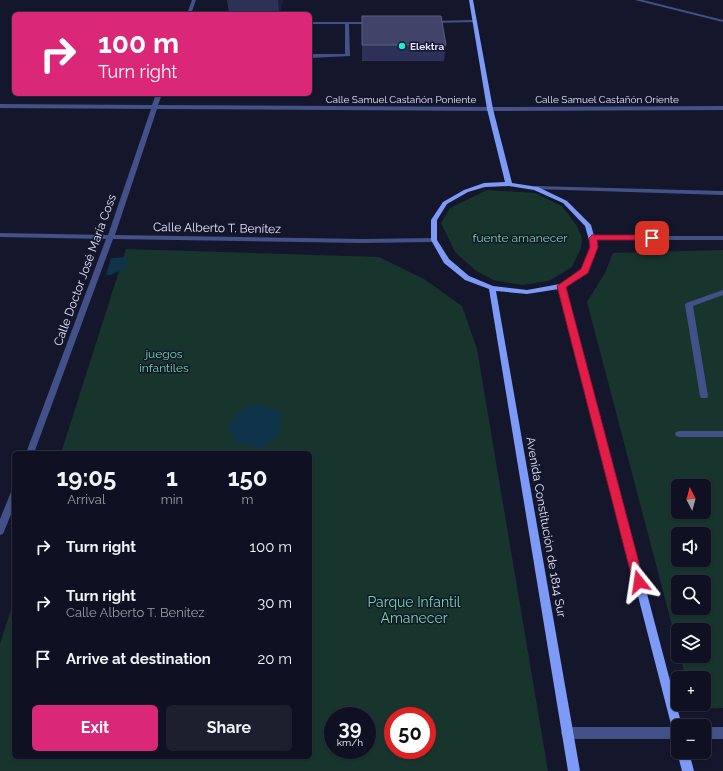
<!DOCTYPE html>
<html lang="en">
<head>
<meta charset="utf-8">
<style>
	body { margin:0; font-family:Raleway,sans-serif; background:#1d1e2e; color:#f1f3f6; height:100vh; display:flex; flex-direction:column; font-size:15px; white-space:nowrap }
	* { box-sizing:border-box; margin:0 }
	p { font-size:13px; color:#9b9da5 }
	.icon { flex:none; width:22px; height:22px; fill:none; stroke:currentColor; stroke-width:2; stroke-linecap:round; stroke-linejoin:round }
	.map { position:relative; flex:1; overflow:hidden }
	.panel { position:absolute; left:12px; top:451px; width:300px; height:308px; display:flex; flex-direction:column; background:#0f1021; border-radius:6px; box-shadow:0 1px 3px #0004,0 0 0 1px #2f303f }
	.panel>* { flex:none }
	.guide { position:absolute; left:12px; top:12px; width:300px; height:84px; border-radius:6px; box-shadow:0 1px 3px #0004,0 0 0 1px #2f303f; background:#db2777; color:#fff; overflow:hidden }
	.needle { width:26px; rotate:354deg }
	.fabs { position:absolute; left:671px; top:479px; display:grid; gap:8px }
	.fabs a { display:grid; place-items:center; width:40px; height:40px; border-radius:6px; background:#0f1021; box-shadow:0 1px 3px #0004,0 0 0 1px #2f303f; font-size:20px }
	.speed { position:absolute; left:324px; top:707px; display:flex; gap:8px; font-size:20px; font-weight:700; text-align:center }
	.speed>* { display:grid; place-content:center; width:52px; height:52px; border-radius:50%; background:#0f1021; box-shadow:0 1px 3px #0004,0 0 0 1px #2f303f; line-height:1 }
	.speed small { font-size:10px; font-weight:400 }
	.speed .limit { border:6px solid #d22; background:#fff; color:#111 }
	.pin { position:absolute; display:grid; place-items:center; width:34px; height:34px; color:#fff; margin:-17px; border-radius:8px; box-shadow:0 2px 6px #0006 }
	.me { position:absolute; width:44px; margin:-22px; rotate:345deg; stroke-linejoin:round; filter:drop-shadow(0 0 3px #0008) }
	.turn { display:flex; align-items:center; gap:14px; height:84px; padding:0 20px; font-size:18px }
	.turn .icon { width:52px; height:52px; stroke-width:2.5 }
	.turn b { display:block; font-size:28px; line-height:34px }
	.eta { display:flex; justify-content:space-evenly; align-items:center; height:68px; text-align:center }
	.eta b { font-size:24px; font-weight:700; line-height:28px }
	.button { display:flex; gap:8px; margin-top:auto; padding:8px 20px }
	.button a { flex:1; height:46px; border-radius:6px; background:#db2777; color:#fff; font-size:16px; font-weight:700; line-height:46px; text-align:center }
	.button a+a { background:#1d1e2e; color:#f1f3f6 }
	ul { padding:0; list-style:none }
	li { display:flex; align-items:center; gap:12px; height:56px; padding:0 20px }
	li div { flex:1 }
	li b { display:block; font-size:15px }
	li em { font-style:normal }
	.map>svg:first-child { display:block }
</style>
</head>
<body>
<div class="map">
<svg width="723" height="771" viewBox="0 0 723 771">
	<rect width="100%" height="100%" fill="#14162c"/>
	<path fill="#17352c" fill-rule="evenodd" d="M487 190 535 193 562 206 577 226 582 238 581 248 572 267 549 281 522 285 493 280 475 270 455 252 441 223 450 208Z
		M126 249 379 257 424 279 462 306 477 349 548 771H0V644L14 600V757H310V453H61ZM333 716H367V750H333ZM393 716H427V750H393Z
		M723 250V708L694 709 693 704H704V678H686L680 656H704V630H678V648L587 302 605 273 613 253ZM678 486H704V512H678ZM678 534H704V560H678ZM678 582H704V608H678Z"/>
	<path fill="#0f3349" d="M128 257 126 267 111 275H106L111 258Z
		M249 405H262L281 412 280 435 262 448 235 443 228 427 237 414Z"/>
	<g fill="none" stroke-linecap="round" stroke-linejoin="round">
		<path fill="#425187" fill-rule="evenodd" d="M474 20H476V22L431 23 429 22 431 21Z
			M310 22H372L374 23 372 24H349L350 56 310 58V54H345V24H310Z
			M723 290V295L693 306 708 396 707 398H701L700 396 685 305 686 303Z
			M679 431H723V437H679L676 436 675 434 676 432Z"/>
		<path fill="#425187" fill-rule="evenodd" d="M192 0H196L191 14H187Z
			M635 0H643L723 20V22Z
			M156 94H162L158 105 490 107 723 106V110L490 111 157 109 115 235 363 239 434 238 437 240 434 242 363 243 113 239 34 453H26L106 239 0 237V233L108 235 151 109 0 108V104L152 105Z
			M536 186 723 191V195L534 189V187Z
			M590 236H723V240H590Z
			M14 491V507L3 534 0 535V519L11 492Z
			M567 727H678V739H567L563 737 561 733 563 729Z
			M704 727H723V739H704Z"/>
		<path fill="#7e9af7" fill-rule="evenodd" d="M469 0H473L493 109 512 183 538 187 567 201 591 225 597 247 588 271 566 287 682 726H678V738L674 736 559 289 527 294 496 291 580 771H568L489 289 465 280 444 263 431 240V220L443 202 464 190 484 183 505 182 487 109ZM509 186 534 190 563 203 585 226 591 247 582 270 560 284 527 290 493 286 469 276 449 259 437 240V220L447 204 468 192 485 187Z
			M678 750V752H689L694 771H682L677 752Z"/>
	</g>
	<path fill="#2e3157" d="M227 0H283L279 14 229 13Z
		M362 16 446 45 444 61H362Z"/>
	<path fill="#1c1e3f" d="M278 0H283L279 14Z"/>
	<path fill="#414469" stroke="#5a5d80" d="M362 16H441L446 45H362Z"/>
	<path fill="#e11d48" stroke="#92132f" d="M592 235H652L656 238 652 240H597L598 247 588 273 566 287 644 582 643 586 639 587 635 586 633 582 557 286 581 269 590 247 589 238Z"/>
	<circle fill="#19f0ce" stroke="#14162c" stroke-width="1.5" cx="402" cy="46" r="4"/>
	<g text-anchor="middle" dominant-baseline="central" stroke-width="3" stroke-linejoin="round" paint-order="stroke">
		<g font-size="10" font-weight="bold" fill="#e0e4fd" stroke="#14162c" text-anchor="start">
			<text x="410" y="46">Elektra</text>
		</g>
		<g font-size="10" fill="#e0e4fd" stroke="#14162c">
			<text x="401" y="99">Calle Samuel Castañón Poniente</text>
			<text x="607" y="99">Calle Samuel Castañón Oriente</text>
		</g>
		<g font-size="12" fill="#e0e4fd" stroke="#14162c">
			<text transform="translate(217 228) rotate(1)">Calle Alberto T. Benítez</text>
			<text transform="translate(85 270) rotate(-70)">Calle Doctor José María Coss</text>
			<text transform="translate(546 527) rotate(80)">Avenida Constitución de 1814 Sur</text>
		</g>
		<g font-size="12" fill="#6fdaa4" stroke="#14162c">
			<text x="520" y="238">fuente amanecer</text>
			<text x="164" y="354">juegos<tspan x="164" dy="14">infantiles</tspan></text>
		</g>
		<g font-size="14" fill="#6fdaa4" stroke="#14162c">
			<text x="414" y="602">Parque Infantil<tspan x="414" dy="16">Amanecer</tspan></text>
		</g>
	</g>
</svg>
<div class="fabs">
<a><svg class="needle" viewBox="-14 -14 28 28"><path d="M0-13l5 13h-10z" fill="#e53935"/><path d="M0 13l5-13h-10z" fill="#9b9da5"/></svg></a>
<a><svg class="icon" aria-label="sound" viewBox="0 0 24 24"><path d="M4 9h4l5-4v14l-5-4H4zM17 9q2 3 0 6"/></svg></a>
<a><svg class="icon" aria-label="search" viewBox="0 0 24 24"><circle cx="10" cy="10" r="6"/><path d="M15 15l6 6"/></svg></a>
<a><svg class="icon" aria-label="layers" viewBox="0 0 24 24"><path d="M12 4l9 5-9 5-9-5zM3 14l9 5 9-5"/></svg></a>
<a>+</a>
<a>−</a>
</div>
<div class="speed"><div>39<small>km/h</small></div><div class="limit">50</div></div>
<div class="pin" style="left:652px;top:238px;background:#d93025"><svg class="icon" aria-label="arrive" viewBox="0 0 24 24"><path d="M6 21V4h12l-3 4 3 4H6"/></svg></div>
<svg class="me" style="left:639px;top:582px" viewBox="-20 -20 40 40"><path d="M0-17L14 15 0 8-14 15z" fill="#e11d48" stroke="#fff" stroke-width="4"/></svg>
<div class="guide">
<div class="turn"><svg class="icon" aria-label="right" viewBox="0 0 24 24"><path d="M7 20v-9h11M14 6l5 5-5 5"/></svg><div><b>100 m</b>Turn right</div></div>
</div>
<section class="panel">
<div class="eta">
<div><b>19:05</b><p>Arrival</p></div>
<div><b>1</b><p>min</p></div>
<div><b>150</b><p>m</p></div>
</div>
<ul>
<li><svg class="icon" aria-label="right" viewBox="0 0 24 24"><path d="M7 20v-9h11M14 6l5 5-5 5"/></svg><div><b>Turn right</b></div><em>100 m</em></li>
<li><svg class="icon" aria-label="right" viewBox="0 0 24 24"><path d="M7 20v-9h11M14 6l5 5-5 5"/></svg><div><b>Turn right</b><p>Calle Alberto T. Benítez</p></div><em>30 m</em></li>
<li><svg class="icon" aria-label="arrive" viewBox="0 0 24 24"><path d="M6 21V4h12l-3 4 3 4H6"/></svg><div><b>Arrive at destination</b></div><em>20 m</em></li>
</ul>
<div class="button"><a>Exit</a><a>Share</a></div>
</section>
</div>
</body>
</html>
